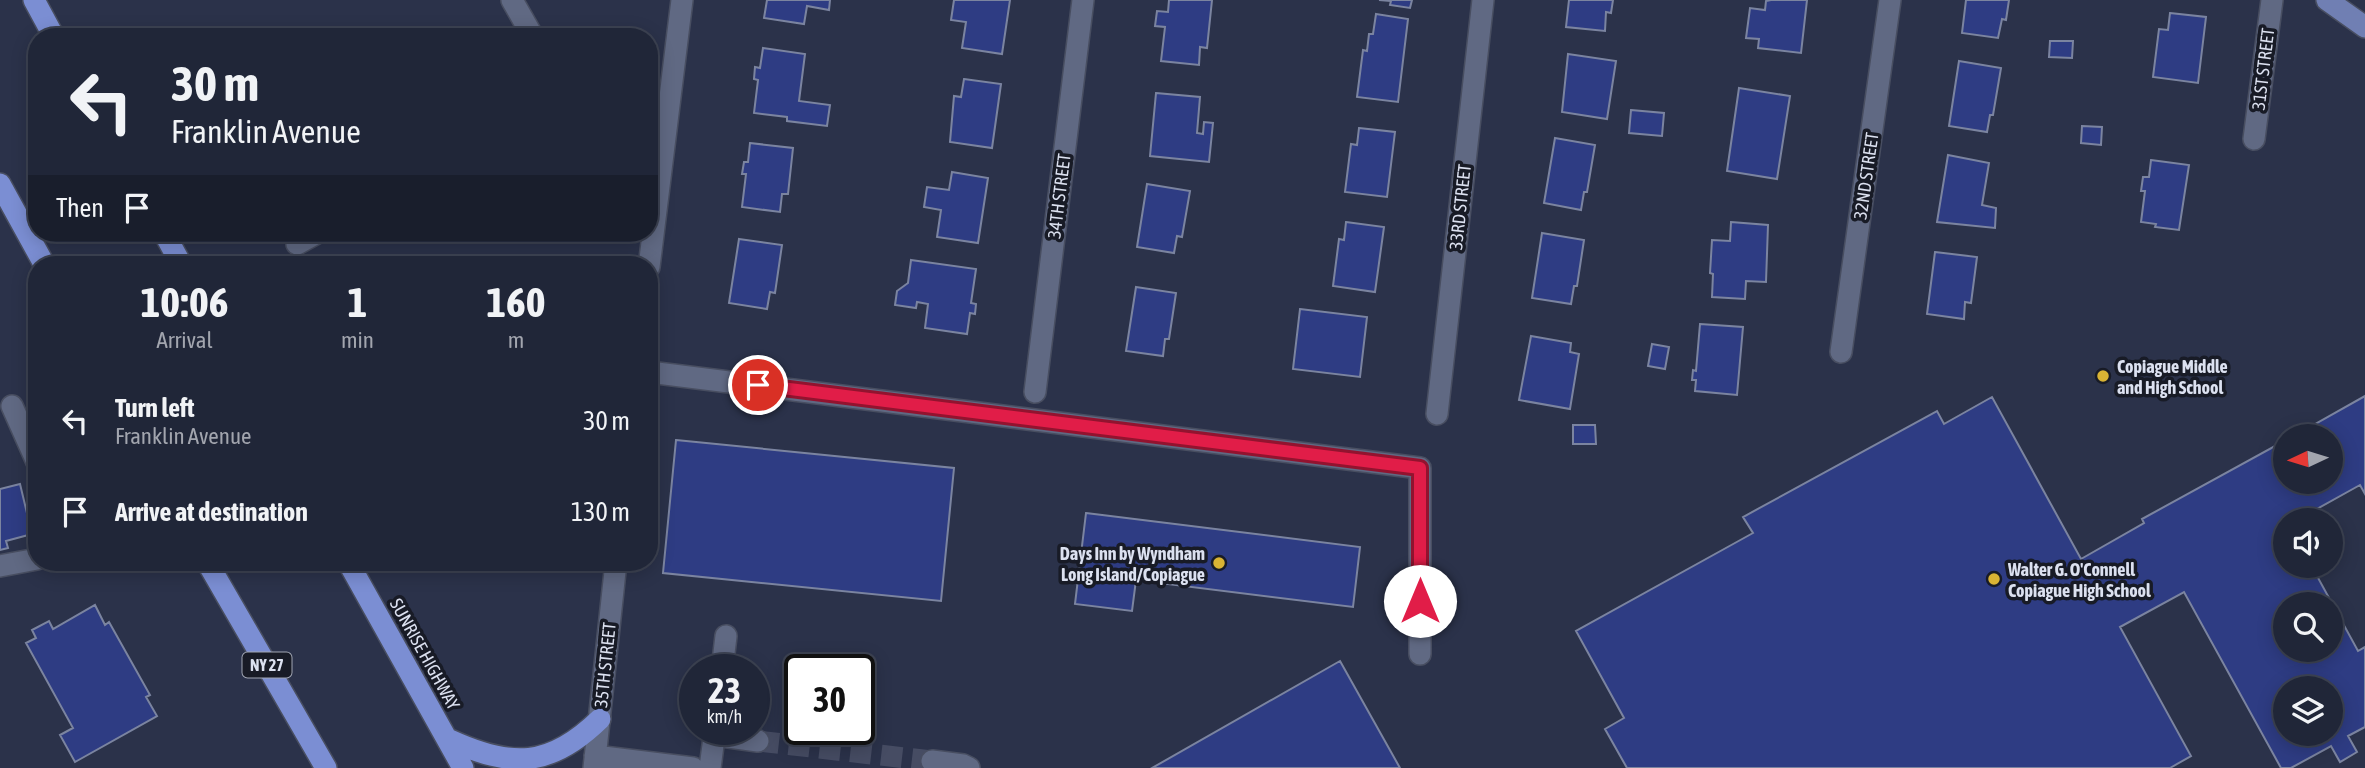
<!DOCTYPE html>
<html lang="en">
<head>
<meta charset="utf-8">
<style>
	body { margin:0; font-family:"Asap Condensed",sans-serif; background:#282e40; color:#f1f3f6; height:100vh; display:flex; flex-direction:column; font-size:26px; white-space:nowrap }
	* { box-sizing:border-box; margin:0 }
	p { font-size:23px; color:#a2a5ae }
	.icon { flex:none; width:38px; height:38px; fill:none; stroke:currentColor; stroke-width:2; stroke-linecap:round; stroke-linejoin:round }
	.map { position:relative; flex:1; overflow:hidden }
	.details { position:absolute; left:28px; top:256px; width:630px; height:315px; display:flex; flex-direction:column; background:#202638; border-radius:28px; box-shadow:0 4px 18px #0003,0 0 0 2px #3d4353 }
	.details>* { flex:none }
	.hud { position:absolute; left:28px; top:28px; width:630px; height:214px; border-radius:28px; box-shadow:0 4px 18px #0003,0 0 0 2px #3d4353; background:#202638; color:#f1f3f6; overflow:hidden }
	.needle { width:46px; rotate:266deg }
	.fabs { position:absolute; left:2273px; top:424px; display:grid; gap:14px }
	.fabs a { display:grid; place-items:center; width:70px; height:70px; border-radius:50%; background:#202638; box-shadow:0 4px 18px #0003,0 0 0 2px #3d4353; font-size:35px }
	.speed { position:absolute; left:679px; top:654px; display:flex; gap:14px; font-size:35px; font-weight:700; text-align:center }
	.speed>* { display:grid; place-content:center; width:91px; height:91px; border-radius:50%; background:#202638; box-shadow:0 4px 18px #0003,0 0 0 2px #3d4353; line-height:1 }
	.speed small { font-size:18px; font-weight:400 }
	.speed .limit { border:4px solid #111; border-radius:10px; background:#fff; color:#111 }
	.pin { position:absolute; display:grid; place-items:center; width:60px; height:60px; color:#fff; margin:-30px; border:4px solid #fff; border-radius:50%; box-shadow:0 2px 7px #0007 }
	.me { position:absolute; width:77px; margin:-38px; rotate:0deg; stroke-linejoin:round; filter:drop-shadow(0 0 5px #0008) }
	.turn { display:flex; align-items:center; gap:24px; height:147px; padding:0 28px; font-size:32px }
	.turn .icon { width:91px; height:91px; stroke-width:2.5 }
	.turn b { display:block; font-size:49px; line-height:60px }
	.then { display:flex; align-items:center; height:66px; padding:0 28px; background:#0003; gap:14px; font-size:26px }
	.eta { display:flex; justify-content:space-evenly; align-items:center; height:119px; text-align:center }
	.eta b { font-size:42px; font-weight:700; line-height:49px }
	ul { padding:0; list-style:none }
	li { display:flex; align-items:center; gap:21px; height:91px; padding:0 28px }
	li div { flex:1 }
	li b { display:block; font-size:26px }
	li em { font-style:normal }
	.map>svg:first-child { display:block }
</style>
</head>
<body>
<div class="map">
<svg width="2365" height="768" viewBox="0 0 2365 768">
	<rect width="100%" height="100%" fill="#2b324a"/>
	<path fill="#2e3c83" stroke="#7b84a0" stroke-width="2" fill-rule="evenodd" d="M767 0H830L829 10 807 6 804 24 764 18Z
		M954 0H1010L1002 54 962 48 966 22 951 20Z
		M1169 0H1212L1207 48 1200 47 1199 65 1161 61 1165 27 1155 26 1157 11 1168 12Z
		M1379 0H1412L1410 8 1390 5 1391 1Z
		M1569 0H1613L1611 13 1606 12 1605 31 1566 27Z
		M1771 0H1807L1801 53 1758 48 1759 39 1746 38 1750 8 1765 10 1766 1Z
		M1966 0H2009L2006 20 2002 19 1998 38 1962 33Z
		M2170 13 2206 17 2198 83 2153 77 2159 29 2168 30Z
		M1376 14 1408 19 1398 102 1357 97 1363 50 1367 51 1369 34H1373Z
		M2050 41H2073L2072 58 2049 57Z
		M763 48 805 54 799 101 830 105 827 126 787 121V117L754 113 758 80 754 79 755 67 760 68Z
		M1568 54 1616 61 1607 119 1562 112Z
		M1959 61 2001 68 1993 115H1990L1987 132 1949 126Z
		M964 79 1001 84 992 148 950 142 954 96 961 97Z
		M1739 88 1790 96 1777 179 1727 171Z
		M1156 93 1200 97 1197 133 1203 134 1204 122 1213 123 1209 162 1150 156Z
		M1631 110 1664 113 1662 136 1629 133Z
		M2082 126 2102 127 2101 145 2081 143Z
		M1359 128 1395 132 1387 197 1345 192 1351 144 1357 145Z
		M1555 138 1595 145 1587 192H1584L1581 210 1544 203Z
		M750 143 793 148 788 194H782L780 212 742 207 746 174H742L744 162H748Z
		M1948 155 1989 163 1982 205 1996 208 1995 228 1937 222Z
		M2151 160 2189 165 2179 230 2155 227 2156 224 2141 222 2145 191H2141L2143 177H2149Z
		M952 172 988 178 978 243 937 237 941 210 924 207 927 187 949 190Z
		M1147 184 1190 191 1182 237 1177 236 1174 253 1137 247Z
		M1346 222 1384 227 1375 292 1333 286 1339 239 1344 240Z
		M1731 222 1768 225 1766 282 1746 281 1745 299 1712 297 1713 274 1710 273 1712 240 1730 241Z
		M1542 233 1584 240 1577 286H1574L1571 304 1532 298Z
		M739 239 782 245 775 293 770 292 767 309 729 303Z
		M1935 252 1977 257 1971 303 1965 302 1964 319 1927 314Z
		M911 260 976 269 971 303 976 304 975 314 970 313 967 334 925 328 928 304 917 302 916 308 895 305 897 291 908 283Z
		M1136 287 1176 293 1169 339H1165L1163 356 1126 351Z
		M1300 309 1367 317 1360 377 1293 369Z
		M1700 324 1743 327 1737 395 1695 391 1696 380H1692L1693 370 1696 371Z
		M1531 336 1571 343 1570 352 1579 354 1570 409 1519 400Z
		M1652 344 1669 347 1665 369 1648 366Z
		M2365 396V494L2360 485 2297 520H2286V565H2311L2358 651 2365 647V727L2348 736 2357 752 2340 762 2331 746 2291 768H2281L2184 592 2120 627 2191 756 2170 768H1627L1605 729 1624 718 1576 631 1753 533 1743 517 1937 411 1944 424 1992 397 2081 559 2144 523 2142 519 2286 440V481H2331V436H2294ZM2286 604H2331V649H2286ZM2286 688H2331V733H2286Z
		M1573 425H1595L1596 444H1573Z
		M676 440 954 468 941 601 663 573Z
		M20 484 32 534 6 541 8 548 0 550V489Z
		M1086 513 1360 547 1353 607 1136 580 1132 611 1075 604Z
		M470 562H502L501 567Z
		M95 605 105 625 109 622 150 695 146 697 157 716 75 762 60 735 73 728 26 643 36 638 32 630 49 621 53 629Z
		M1340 661 1400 768H1152Z"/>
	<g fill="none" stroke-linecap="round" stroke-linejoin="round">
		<path stroke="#464c63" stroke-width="21" stroke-dasharray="21 10" stroke-linecap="butt" d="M758 741 932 761"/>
		<defs>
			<path id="minor" d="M512 0 533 37
				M2254 139 2272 0
				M297 244 317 233
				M649 267 682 0
				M1841 352 1890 0
				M649 372 1420 468V654
				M1035 392 1083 0
				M12 406 37 462
				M1437 414 1483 0
				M0 566 37 559
				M722 670 726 636
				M714 735 758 741
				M595 756 693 768
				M932 761 963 765 969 768
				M594 768 616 562
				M710 768 715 730"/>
			<path id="major" d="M2327 0 2365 27"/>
			<path id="highway" d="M34 0 54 37
				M0 184 44 264
				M164 233 181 264
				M207 562 326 768
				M348 562 463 768
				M450 740C511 768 550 768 600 719"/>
		</defs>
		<use href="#minor" stroke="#484e61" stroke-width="24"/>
		<use href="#major" stroke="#484e61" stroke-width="24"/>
		<use href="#highway" stroke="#484e61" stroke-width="24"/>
		<use href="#minor" stroke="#606983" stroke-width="21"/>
		<use href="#major" stroke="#707fb3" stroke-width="21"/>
		<use href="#highway" stroke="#7b8ed3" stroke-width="21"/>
	</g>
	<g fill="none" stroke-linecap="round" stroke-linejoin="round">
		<defs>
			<path id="route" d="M758 385 1420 468V601"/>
		</defs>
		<use href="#route" stroke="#92132f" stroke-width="18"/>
		<use href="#route" stroke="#e11d48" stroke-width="12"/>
	</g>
	<g fill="#d9b334" stroke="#181b26" stroke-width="2.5">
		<circle cx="2103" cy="376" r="7"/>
		<circle cx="1219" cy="563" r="7"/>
		<circle cx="1994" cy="579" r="7"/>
	</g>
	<g text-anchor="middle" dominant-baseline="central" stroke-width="7" stroke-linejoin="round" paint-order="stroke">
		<rect fill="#181b26" stroke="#a1a6b3" stroke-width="2" x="242.5" y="652.5" width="49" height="25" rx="5"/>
		<g font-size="16" font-weight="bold" fill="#dce1f0">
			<text x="267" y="665">NY 27</text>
		</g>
		<g font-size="18" fill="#dce1f0" stroke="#181b26">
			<text transform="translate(2263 69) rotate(-83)">31ST STREET</text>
			<text transform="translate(1866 176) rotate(-82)">32ND STREET</text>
			<text transform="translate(1059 196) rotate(-83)">34TH STREET</text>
			<text transform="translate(1460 207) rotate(-84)">33RD STREET</text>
			<text transform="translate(425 654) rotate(61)">SUNRISE HIGHWAY</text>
			<text transform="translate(605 665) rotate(-84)">35TH STREET</text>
		</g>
		<g font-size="18" font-weight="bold" fill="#dce1f0" stroke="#181b26" text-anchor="start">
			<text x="2117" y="366">Copiague Middle<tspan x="2117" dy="21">and High School</tspan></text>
			<text x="1205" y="553" text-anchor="end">Days Inn by Wyndham<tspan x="1205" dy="21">Long Island/Copiague</tspan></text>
			<text x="2008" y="569">Walter G. O'Connell<tspan x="2008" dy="21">Copiague High School</tspan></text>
		</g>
	</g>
</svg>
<div class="fabs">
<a><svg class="needle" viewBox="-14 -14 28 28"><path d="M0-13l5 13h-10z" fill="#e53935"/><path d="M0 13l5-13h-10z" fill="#a2a5ae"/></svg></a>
<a><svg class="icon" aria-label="sound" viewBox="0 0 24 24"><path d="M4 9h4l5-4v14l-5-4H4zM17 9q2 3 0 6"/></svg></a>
<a><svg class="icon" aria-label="search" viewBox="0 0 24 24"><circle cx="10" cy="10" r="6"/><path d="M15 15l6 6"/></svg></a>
<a><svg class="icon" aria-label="layers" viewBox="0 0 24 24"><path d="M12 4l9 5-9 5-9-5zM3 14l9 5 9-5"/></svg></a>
</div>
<div class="speed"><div>23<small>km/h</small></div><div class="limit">30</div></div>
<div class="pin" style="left:758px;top:385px;background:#d93025"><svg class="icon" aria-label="arrive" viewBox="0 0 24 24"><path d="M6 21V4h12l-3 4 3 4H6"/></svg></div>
<svg class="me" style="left:1420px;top:601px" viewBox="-20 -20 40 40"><circle r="19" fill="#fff"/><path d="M0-13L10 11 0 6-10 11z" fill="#e11d48"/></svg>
<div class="hud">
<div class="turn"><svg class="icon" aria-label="left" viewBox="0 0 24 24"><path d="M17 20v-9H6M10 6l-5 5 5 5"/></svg><div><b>30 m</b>Franklin Avenue</div></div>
<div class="then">Then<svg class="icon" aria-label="arrive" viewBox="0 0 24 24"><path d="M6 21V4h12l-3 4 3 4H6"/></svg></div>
</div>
<section class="details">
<div class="eta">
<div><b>10:06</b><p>Arrival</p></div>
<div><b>1</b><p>min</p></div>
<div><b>160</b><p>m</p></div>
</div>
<ul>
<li><svg class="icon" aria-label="left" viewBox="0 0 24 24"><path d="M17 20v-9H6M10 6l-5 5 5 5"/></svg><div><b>Turn left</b><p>Franklin Avenue</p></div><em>30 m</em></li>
<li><svg class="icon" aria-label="arrive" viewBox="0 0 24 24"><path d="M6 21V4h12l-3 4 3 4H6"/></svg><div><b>Arrive at destination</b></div><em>130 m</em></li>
</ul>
</section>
</div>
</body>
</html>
